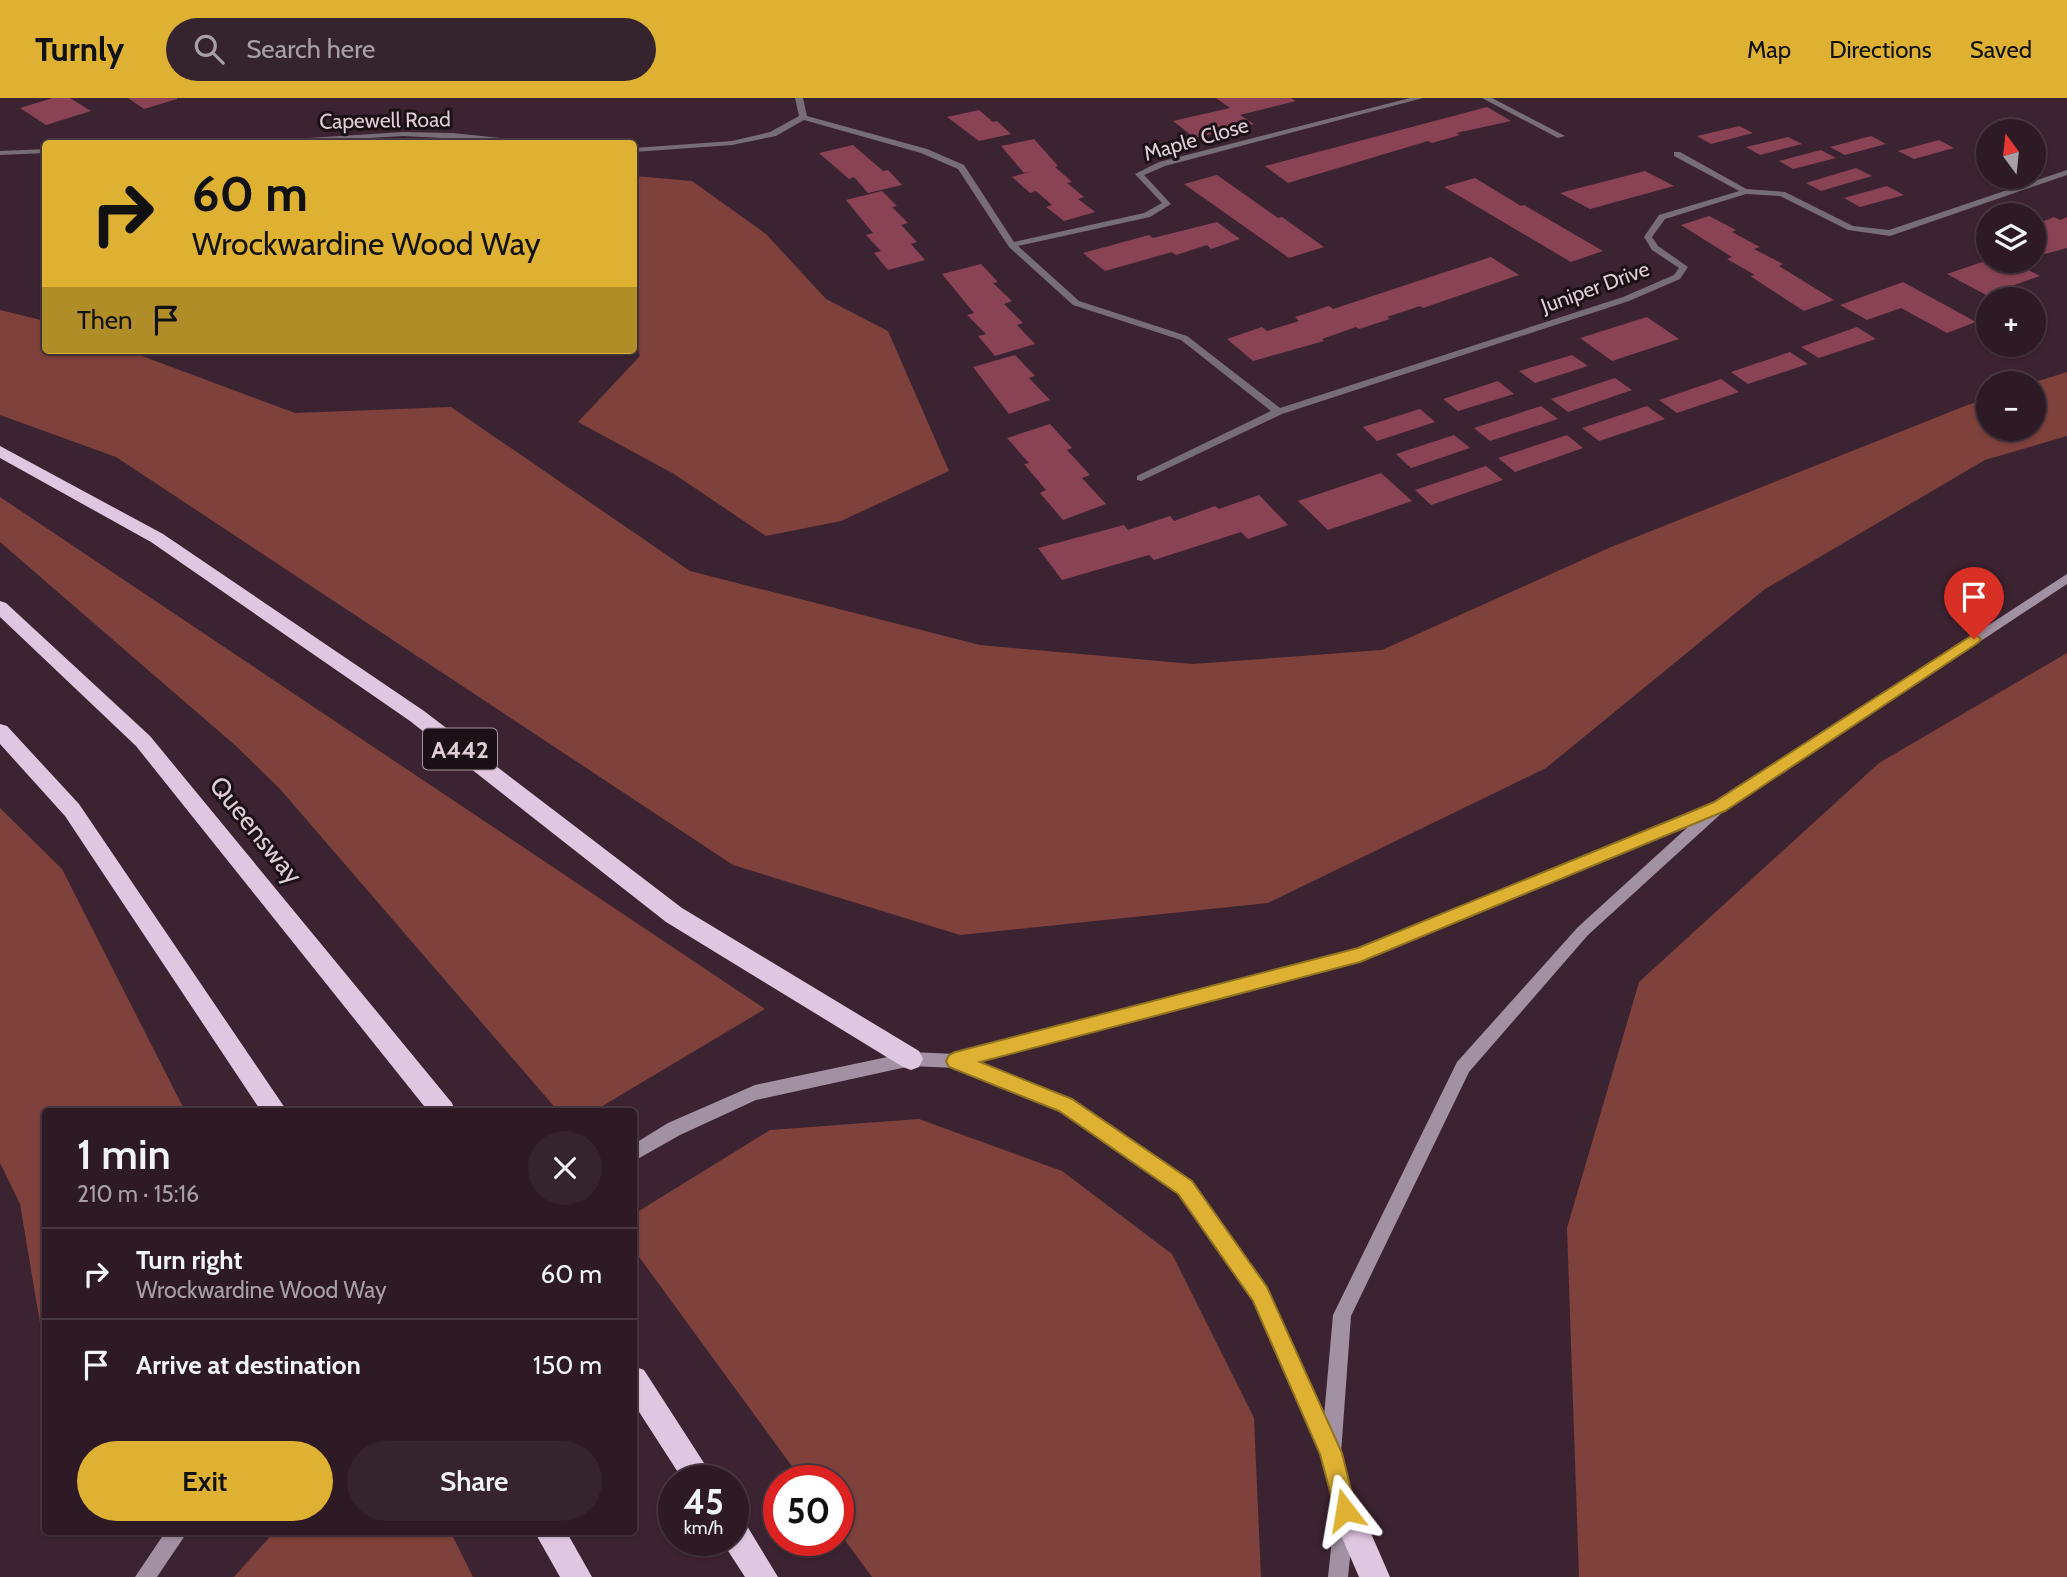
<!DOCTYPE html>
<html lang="en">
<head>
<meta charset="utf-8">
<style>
	body { margin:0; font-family:Cabin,sans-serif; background:#35232d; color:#f1f3f6; height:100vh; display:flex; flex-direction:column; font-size:26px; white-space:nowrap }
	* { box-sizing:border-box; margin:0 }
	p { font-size:23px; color:#a7a1a7 }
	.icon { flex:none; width:38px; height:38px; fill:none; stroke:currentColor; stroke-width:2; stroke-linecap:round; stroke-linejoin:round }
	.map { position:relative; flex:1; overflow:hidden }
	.sheet { position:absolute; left:42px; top:1010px; width:595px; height:427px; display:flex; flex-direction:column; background:#2d1a25; border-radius:7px; box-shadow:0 2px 5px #0004,0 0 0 2px #483842 }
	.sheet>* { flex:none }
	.guide { position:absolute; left:42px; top:42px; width:595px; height:214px; border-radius:7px; box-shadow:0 2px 5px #0004,0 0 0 2px #483842; background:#deb133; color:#111; overflow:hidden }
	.needle { width:46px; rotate:345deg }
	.fabs { position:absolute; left:1976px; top:21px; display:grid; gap:14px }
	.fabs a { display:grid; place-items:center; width:70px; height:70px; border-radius:50%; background:#2d1a25; box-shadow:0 2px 5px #0004,0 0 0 2px #483842; font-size:35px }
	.speed { position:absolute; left:658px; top:1367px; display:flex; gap:14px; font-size:35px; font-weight:700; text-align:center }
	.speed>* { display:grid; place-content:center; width:91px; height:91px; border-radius:50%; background:#2d1a25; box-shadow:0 2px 5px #0004,0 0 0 2px #483842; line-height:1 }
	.speed small { font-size:18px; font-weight:400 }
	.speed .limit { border:10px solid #d22; background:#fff; color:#111 }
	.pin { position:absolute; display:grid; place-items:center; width:60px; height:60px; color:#fff; margin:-72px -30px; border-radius:50% 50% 50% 0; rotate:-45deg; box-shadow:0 0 7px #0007 }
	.pin .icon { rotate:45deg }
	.me { position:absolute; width:77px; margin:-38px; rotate:346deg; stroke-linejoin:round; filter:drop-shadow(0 0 5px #0008) }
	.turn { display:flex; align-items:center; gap:24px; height:147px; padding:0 35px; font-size:32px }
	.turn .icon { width:91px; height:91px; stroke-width:2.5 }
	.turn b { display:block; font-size:49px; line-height:60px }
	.then { display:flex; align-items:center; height:66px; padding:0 35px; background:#0003; gap:14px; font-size:26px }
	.round { display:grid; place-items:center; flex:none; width:74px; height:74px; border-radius:37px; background:#35232d }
	.overview { display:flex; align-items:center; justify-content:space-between; height:119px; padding:0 35px }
	h1 { font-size:42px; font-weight:600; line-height:52px }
	.button { display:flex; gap:14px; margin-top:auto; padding:14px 35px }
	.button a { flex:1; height:80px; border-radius:42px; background:#deb133; color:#111; font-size:28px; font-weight:600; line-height:80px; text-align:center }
	.button a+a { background:#35232d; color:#f1f3f6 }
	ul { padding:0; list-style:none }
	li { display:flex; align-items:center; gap:21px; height:91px; padding:0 35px; border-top:2px solid #483842 }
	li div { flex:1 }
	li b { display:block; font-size:26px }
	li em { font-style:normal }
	header { display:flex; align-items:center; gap:42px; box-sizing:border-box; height:98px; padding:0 35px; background:#deb133; color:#111 }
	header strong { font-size:33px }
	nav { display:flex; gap:38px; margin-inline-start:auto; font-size:24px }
	.search { width:490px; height:63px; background:#35232d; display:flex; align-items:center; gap:18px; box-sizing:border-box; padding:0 24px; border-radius:38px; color:#a7a1a7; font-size:26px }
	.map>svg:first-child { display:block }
</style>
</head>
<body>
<header>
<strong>Turnly</strong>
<div class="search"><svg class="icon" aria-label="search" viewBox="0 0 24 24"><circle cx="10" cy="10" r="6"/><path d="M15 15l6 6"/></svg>Search here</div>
<nav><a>Map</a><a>Directions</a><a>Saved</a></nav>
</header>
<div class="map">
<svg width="2067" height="1479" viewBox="0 0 2067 1479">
	<rect width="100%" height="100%" fill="#3c2331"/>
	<path fill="#7e413b" d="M634 78 692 83 766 136 826 201 888 233 949 373 841 423 766 438 674 376 578 324 640 258 634 234Z
		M0 212 45 223 46 252H126L295 315 451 309 690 473 980 547 1193 566 1382 552 1611 449 1965 308 1988 300V331H2034L2032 285 2067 274V338L1985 362 1765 491 1546 670 1268 805 960 837 733 767 116 359 0 317Z
		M0 399 765 911 594 1013H558L280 691 237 649 0 444Z
		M2067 555V1479H1579L1567 1130 1639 884 1879 665Z
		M0 710 62 771 185 1013H46L45 1255 20 1106 0 1065Z
		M919 1021 1062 1073 1172 1156 1254 1320 1261 1479H872L838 1433V1382H802L634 1152V1116L770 1032Z
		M275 1433H450L473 1479H234Z"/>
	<path fill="#8a4355" d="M53 0H70L91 13 46 27 20 10Z
		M128 0H177V1L144 11Z
		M1216 0H1291L1296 3 1240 17 1254 26 1195 40 1173 23 1230 10Z
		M1487 9 1511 23 1456 35 1460 37 1432 45 1428 43 1288 85 1265 68Z
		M979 12 993 24 997 23 1011 36 979 43 947 19Z
		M1739 28 1753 35 1711 46 1697 38Z
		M1871 38 1886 46 1845 57 1830 49Z
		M1788 39 1802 46 1760 57 1746 49Z
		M1034 41 1058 68 1055 69 1072 84 1067 85 1084 99 1078 101 1095 114 1064 123 1046 109 1052 107 1036 93 1030 95 1012 79 1036 72 1024 75 1001 48Z
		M1939 42 1954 50 1914 61 1898 53Z
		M853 47 883 73 888 72 902 87 868 95 854 79 849 81 819 55Z
		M1821 52 1836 60 1793 71 1779 63Z
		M1856 70 1872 78 1821 93 1806 85Z
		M1645 73 1674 88 1590 111 1560 95Z
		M1217 77 1278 120 1282 119 1324 149 1289 160 1184 86Z
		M1475 80 1521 108 1524 107 1603 153 1571 164 1444 89Z
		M1887 88 1904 97 1860 109 1844 100Z
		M882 93 897 108 892 109 908 125 901 127 917 144 911 146 925 162 888 172 874 155 881 153 866 137 873 135 846 102Z
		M1709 118 1736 132 1732 134 1760 149 1754 151 1783 166 1779 168 1834 202 1804 213 1750 178 1755 177 1727 161 1732 159 1681 127Z
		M2054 119 2060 122 2067 119V150L2034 159V127Z
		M1217 124 1240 141 1211 151 1207 147 1176 157 1172 154 1105 173 1083 155 1149 137 1153 140Z
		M1491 159 1519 177 1423 210 1420 208 1387 219 1390 221 1359 231 1356 229 1322 241 1324 243 1253 263 1227 241 1262 229 1267 233 1299 223 1295 219 1329 208 1333 211Z
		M1988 162 2011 163 2040 178 1986 197 1947 176Z
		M981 166 998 184 993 185 1012 203 1004 206 1023 225 1017 227 1035 246 995 258 978 238 986 236 967 217 974 215 942 176Z
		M1903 184 1976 224 1947 235 1901 210 1867 222 1840 207Z
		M1647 219 1679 241 1612 263 1580 240Z
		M1857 229 1876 241 1819 260 1801 249Z
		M1790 254 1808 266 1748 286 1731 274Z
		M1015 257 1035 278 1029 280 1050 302 1009 316 973 269Z
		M1572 257 1588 268 1535 285 1519 273Z
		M1615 280 1632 292 1568 314 1551 301Z
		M1721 281 1739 294 1677 315 1659 302Z
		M1498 283 1514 296 1458 313 1443 301Z
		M1541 308 1558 321 1490 343 1474 330Z
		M1647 308 1665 321 1599 343 1582 330Z
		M1420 311 1435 324 1377 343 1363 329Z
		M1050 326 1072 350 1067 352 1090 377 1082 380 1106 406 1063 422 1040 395 1046 392 1024 366 1029 365 1007 340Z
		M1454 337 1470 350 1411 370 1396 356Z
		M1567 337 1583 350 1515 374 1498 360Z
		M1486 368 1503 382 1431 407 1415 392Z
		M1381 375 1412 403 1328 432 1298 403Z
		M1259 397 1288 427 1248 441 1241 434 1154 462 1149 457 1062 482 1038 450 1124 427 1128 432 1170 418 1174 423 1215 408 1219 411Z"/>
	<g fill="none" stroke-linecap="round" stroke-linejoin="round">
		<path fill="#776d77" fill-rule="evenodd" d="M1674 54H1680L1750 93 1743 95 1674 58Z"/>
		<path fill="#776d77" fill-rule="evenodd" d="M795 0H803L807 18 927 51 964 67 1014 144 1144 115 1162 105 1135 76 1159 64 1410 0H1423L1165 68 1144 77 1171 106 1150 119 1018 148 1079 203 1187 238 1280 310 1623 199 1674 177 1679 170 1652 152 1644 139 1659 117 1746 91 1785 94 1853 128 1889 132 2067 72V77L1890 138 1848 132 1780 98 1746 96 1665 121 1652 139 1658 148 1688 169 1680 181 1629 203 1282 316 1141 383 1137 382V378L1271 313 1181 242 1073 207 1009 149 958 71 921 55 804 22 776 38 732 47 634 54V50L732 43 770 34 799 18Z
			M1482 0H1492L1565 38 1558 40Z
			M403 34 453 35 558 46 403 38 270 46H213Z
			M46 51V55L0 57V53Z"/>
		<path fill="#a191a2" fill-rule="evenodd" d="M2067 476V486L1724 713 1588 837 1469 974 1351 1218 1341 1355 1355 1412 1348 1479H1328L1335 1412 1322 1356 1254 1202 1179 1095 1059 1012 955 970 911 968 756 1002 680 1037 634 1063V1046L668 1025 755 987 911 954 955 956 1358 851 1711 708ZM1690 727 1578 829 1457 964 1333 1217 1324 1318 1266 1190 1191 1083 1071 1002 977 964 1360 864Z
			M166 1433H188L157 1479H135Z"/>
		<path fill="#e0c7e1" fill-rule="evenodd" d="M0 348 163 436 424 613 682 810 919 953 923 961 919 969 911 972 903 969 666 824 410 623 151 444 0 360Z
			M0 503 6 505 150 638 452 1005 455 1013H428L136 648 0 519Z
			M0 626 7 628 79 706 287 1013H261L65 718 0 646Z
			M634 1268 644 1272 715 1382H683L634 1306Z
			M1345 1397 1356 1401 1390 1479H1359L1330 1412 1334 1401Z
			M733 1419 744 1423 778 1479H745L721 1442H733Z
			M534 1433H566L592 1479H560Z"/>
	</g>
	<path fill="#deb133" stroke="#907321" stroke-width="2" d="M1974 536 1981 541 1979 544 1725 713 1360 864 980 964 1072 1001 1192 1083 1267 1189 1342 1355 1356 1412 1353 1420 1345 1423 1337 1420 1320 1356 1253 1203 1178 1096 1059 1013 949 969 946 963 949 957 955 954 1358 850 1688 715 1714 704Z"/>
	<g text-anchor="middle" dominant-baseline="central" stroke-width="6" stroke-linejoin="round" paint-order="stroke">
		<g font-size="21" fill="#decdd6" stroke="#1c1017">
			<text transform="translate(385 22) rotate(-1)">Capewell Road</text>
			<text transform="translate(1196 41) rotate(-16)">Maple Close</text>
			<text transform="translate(1595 189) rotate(-20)">Juniper Drive</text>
		</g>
		<rect fill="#1c1017" stroke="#a4949d" stroke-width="2" x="423" y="630.5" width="74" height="41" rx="5"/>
		<g font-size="24" font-weight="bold" fill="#decdd6">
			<text x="460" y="651">A442</text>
		</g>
		<g font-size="26" fill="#decdd6" stroke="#1c1017">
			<text transform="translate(256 732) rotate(51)">Queensway</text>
		</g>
	</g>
</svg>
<div class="fabs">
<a><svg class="needle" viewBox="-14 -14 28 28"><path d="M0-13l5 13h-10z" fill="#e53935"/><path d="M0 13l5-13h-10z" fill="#a7a1a7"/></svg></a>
<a><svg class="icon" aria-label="layers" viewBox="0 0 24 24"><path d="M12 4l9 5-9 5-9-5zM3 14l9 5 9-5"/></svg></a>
<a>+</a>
<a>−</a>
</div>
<div class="speed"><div>45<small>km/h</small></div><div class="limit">50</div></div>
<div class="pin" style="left:1974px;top:541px;background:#d93025"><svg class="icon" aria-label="arrive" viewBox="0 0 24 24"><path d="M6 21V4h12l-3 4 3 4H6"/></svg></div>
<svg class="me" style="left:1345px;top:1412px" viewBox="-20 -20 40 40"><path d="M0-17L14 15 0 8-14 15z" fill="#deb133" stroke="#fff" stroke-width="4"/></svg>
<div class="guide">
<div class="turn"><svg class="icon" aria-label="right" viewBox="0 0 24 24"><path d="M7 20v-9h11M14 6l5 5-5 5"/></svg><div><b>60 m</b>Wrockwardine Wood Way</div></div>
<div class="then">Then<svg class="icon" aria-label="arrive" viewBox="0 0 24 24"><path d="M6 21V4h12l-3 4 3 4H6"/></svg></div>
</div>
<section class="sheet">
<div class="overview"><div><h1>1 min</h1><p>210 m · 15:16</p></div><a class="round"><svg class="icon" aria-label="close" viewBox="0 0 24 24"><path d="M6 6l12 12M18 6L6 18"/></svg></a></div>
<ul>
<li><svg class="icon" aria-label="right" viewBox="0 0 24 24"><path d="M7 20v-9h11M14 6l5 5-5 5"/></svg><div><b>Turn right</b><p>Wrockwardine Wood Way</p></div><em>60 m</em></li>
<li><svg class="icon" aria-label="arrive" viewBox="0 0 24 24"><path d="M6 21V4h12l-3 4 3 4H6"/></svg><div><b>Arrive at destination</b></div><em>150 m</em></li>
</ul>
<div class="button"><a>Exit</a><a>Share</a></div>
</section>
</div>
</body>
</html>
